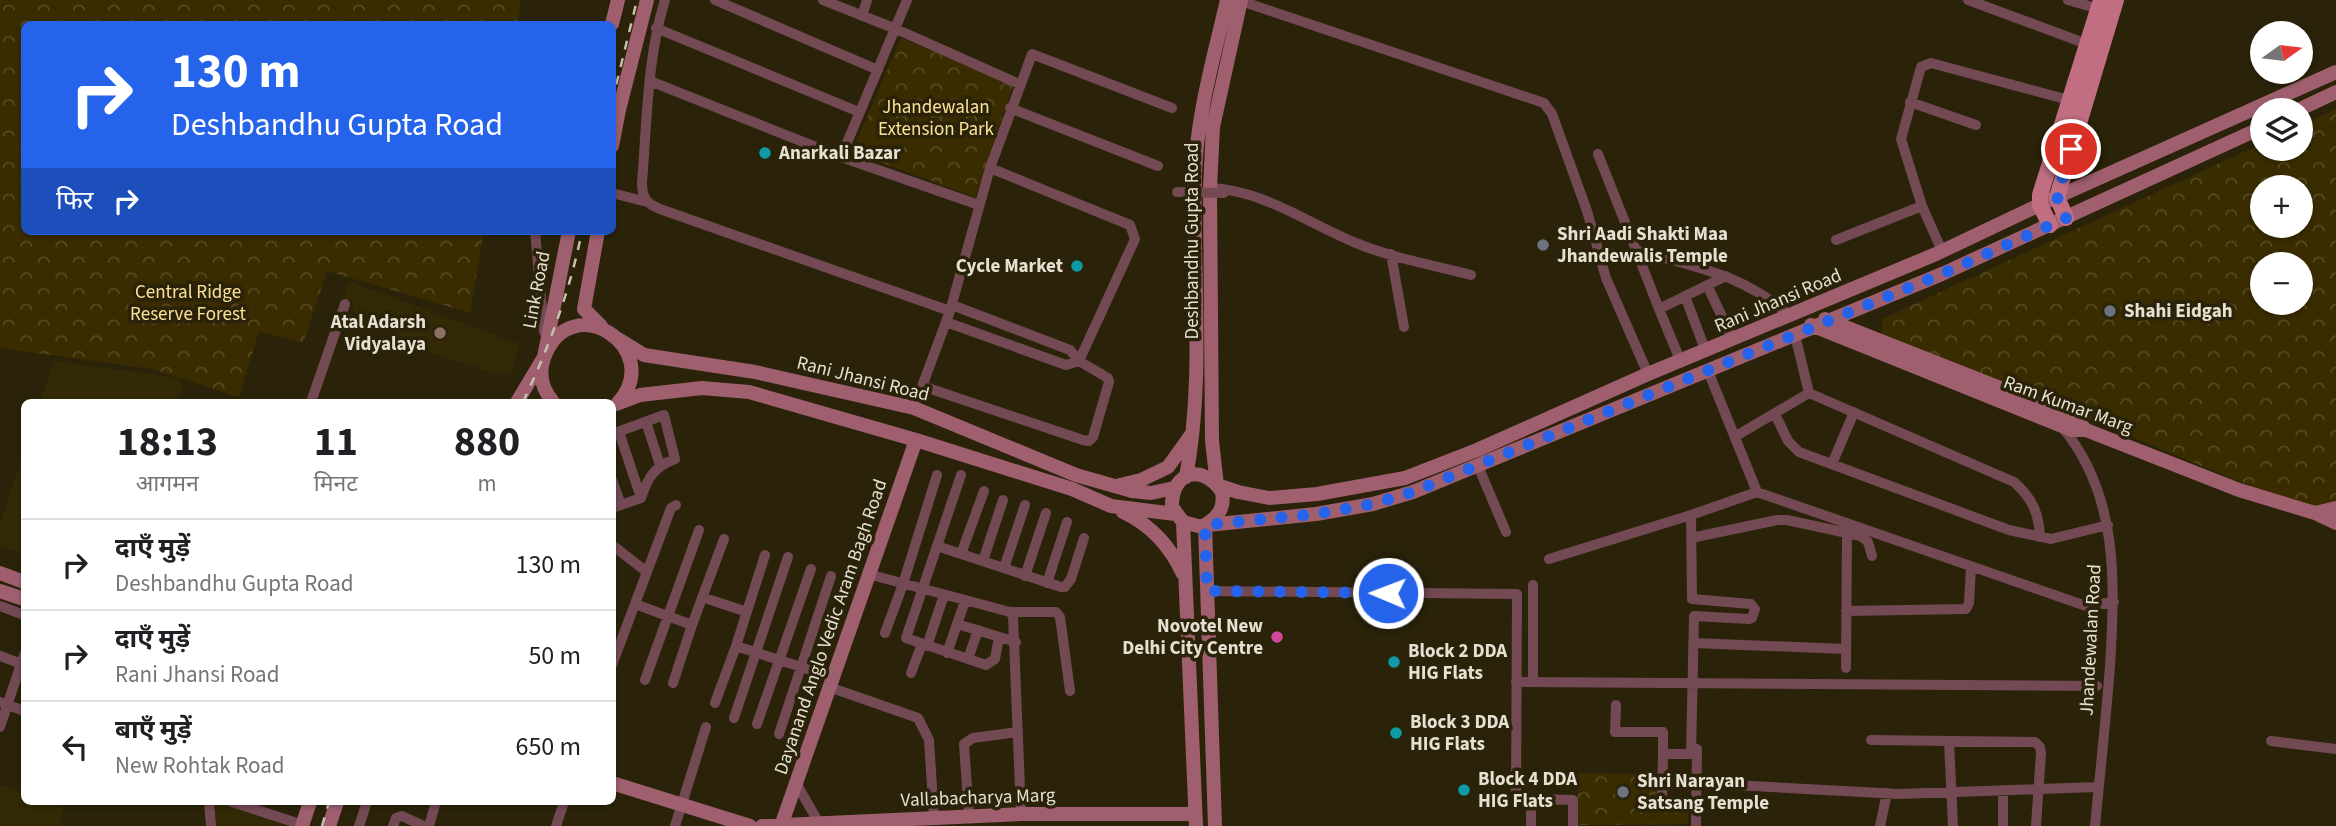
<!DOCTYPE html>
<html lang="hi">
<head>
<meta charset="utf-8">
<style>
	body { margin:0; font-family:"Source Sans 3","Noto Sans Devanagari",sans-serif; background:#f2f2f2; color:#202124; height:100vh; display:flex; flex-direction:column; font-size:26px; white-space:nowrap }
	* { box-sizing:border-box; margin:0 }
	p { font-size:23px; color:#757577 }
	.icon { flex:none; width:38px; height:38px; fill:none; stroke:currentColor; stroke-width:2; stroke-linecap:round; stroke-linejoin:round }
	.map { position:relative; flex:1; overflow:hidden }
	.drawer { position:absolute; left:21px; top:399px; width:595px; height:406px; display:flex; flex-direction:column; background:#fff; border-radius:10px; box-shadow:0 2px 5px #0004 }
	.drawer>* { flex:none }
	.top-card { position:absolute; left:21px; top:21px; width:595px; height:214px; border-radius:10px; box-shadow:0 2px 5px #0004; background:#2563eb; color:#fff; overflow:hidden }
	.needle { width:46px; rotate:76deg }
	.fabs { position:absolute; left:2250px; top:21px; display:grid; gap:14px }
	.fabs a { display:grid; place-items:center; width:63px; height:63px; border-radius:50%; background:#fff; box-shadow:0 2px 5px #0004; font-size:35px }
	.pin { position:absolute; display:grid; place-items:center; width:60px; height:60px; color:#fff; margin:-30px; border:4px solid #fff; border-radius:50%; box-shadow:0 2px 7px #0007 }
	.me { position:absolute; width:77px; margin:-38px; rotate:271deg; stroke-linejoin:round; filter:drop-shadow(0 0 5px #0008) }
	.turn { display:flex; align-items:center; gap:24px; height:147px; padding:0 35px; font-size:32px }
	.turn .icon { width:91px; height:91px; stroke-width:2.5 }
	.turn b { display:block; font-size:49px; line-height:60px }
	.then { display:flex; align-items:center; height:66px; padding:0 35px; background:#0003; gap:14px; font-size:26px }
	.eta { display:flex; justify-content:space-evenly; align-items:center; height:119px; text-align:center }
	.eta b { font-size:42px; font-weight:700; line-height:49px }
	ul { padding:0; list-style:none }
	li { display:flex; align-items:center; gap:21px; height:91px; padding:0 35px; border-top:2px solid #e0e0e0 }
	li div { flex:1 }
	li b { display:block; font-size:26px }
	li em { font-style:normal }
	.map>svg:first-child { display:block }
</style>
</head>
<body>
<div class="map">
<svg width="2336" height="826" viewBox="0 0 2336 826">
	<defs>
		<pattern id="forest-crowns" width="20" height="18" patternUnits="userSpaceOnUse" patternTransform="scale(1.75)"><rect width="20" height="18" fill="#392c00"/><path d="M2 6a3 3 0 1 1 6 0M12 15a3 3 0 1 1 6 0" fill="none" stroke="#564a24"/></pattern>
	</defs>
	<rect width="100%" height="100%" fill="#2a230a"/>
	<path fill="#332907" d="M349 281 519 344 512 373H494L389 339 393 326 352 311 353 302 343 297Z
		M54 361 178 378 183 384 177 402H40Z
		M24 450V555L0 546V524Z
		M0 785 24 793V802H47L65 807 58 826H0Z
		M213 802H218L283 824 282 826H214Z"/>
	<path fill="url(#forest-crowns)" fill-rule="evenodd" d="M0 0H521L517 24H24V231H484L470 313 327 271 303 343 259 331 239 397 152 369 0 348Z
		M901 38 1013 85 975 197 852 152Z
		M2336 109V510L2311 511 1882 334V319L2263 143V149H2301V125ZM2263 187H2301V226H2263ZM2263 264H2301V303H2263Z
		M1578 773 1659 774V808H1688V824L1577 825Z"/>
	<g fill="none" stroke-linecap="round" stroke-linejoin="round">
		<path stroke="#734a53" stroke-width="10" d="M665 0C647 58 647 122 642 183 642 198 647 204 660 209L950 311
			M715 0 878 70
			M823 0 896 29 1019 84
			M1968 0 2087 44
			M2068 0 2099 9
			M1241 1 1544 103 1552 114 1587 211 1606 278 1648 374
			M862 16 867 0
			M656 28 859 112
			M650 81 841 157 907 0
			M1910 102 1976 125
			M1010 108 1158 166
			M1598 154 1636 250C1695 267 1743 274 1790 316
			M841 157 979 205
			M990 168 1130 225 1135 239 1079 361
			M1210 188C1263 190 1307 223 1356 243 1392 258 1433 265 1471 275
			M612 193 647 202
			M535 231 544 332
			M1836 240 1922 206
			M1636 250 1659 309
			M1942 251 1922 206 1901 139 1921 67 1931 63 2069 100
			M1391 254 1404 327
			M1707 285 1733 340
			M1685 296 1706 352
			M946 322 1066 365 1079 361
			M1795 335 1809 393
			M1681 362 1659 309 1726 276
			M1708 371 1757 492
			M922 386 1083 440 1089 441 1093 437 1109 382 1108 378 1079 361 1070 350 952 305
			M1809 393 2014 482C2032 498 2039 513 2040 537
			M311 402 345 304
			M914 408 950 311 990 168 1032 54 1172 108
			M1775 414 1788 441 1799 452 2009 530 2051 539 2108 525
			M646 422 660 465
			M2062 427C2119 495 2115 582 2110 666 2106 719 2100 773 2095 826
			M619 432 641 498
			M612 434 664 415 675 459C654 467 648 477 641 498
			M1736 436 1809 393
			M1832 464 1854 412
			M1478 466 1506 532
			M961 475 906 638 986 665 995 659 999 637
			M612 480 621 505
			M612 508 641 498
			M1691 538 1777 520H1787L1861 536 1868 542 1872 556
			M612 545 647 572
			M937 546 1061 587H1065L1071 579 1084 538
			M961 554 984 491
			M765 555 736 646 832 677
			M1549 559 1691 515 1757 492 2086 606 2114 602
			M983 561 1003 500
			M1004 568 1025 505
			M868 574 1010 612 1013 616 1021 814
			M1025 576 1046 513
			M1047 583 1067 522
			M1207 591 1517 594 1516 796 1531 799V826
			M702 597 747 612
			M635 604 692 625 724 539
			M0 606 24 615
			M1846 611 1966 609 1969 603 1971 567
			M1010 612H1056L1060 617 1070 691
			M957 624 1016 642
			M885 633 903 584 937 475
			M1694 643 1846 649
			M927 646 944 595
			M947 653 965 601
			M0 656 24 665
			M968 659 978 630
			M612 665 671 508 676 505
			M1846 668 1847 532
			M911 673 922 644
			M645 680 699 530
			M1516 682 2097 686
			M1533 682V585
			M673 683 692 625
			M829 687 918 718 929 740 934 818
			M0 702 24 711
			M715 703 736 646
			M1616 705 1615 732H1663V754
			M734 718 788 557
			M757 724 811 569
			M0 727 24 655
			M779 734 831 576
			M1871 740 2035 742 2040 747 2041 753 2036 826
			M1949 741 1953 826
			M2271 741 2336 749
			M796 783 819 823
			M1695 783 1898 794 2098 787
			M2003 790V826
			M1531 799 1573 800V826
			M209 802 211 826
			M232 802 303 825
			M1687 803H1662L1663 754H1691L1694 616 1749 619 1752 618 1755 609 1751 604 1692 599 1691 515
			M969 816 964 744 973 738 1018 732
			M359 826 367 802
			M393 826 396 818 402 816 424 826
			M429 826 435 805
			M556 826 564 802
			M675 826 706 727
			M1696 826 1697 749
			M1880 826 1887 793"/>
		<path stroke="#9f5f6e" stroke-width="14" d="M612 24 618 0
			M2298 110 2336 92
			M612 146 619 110 647 0
			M598 231 584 309 601 326
			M1825 319 2061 412 2074 418 2086 430
			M1811 325 2072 430H2086L2239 490 2315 513 2336 523
			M618 339 644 355 755 372 914 408 1076 475 1132 491 1151 493 1174 488
			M517 402 544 357 569 231
			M553 402C542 389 538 375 544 358 570 285 668 349 617 404
			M619 403 640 395 702 388 749 392 916 440 1072 489 1111 506 1175 514
			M1186 477C1205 377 1192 274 1195 173 1197 114 1214 57 1227 0
			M1217 485 1238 492 1269 498 1317 494 1405 478 1477 450 1648 374 1936 254 2050 200 2336 72
			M1217 485 1212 441 1210 188 1213 127 1241 0
			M1116 486 1141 480 1168 467 1191 435
			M1123 512C1151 525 1170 546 1183 574
			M2315 513 2336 508
			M1183 522 1196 826
			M1205 525C1218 517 1225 508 1222 492 1203 463 1171 471 1172 507L1183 522 1198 526 1316 514 1373 504 1413 492 1942 274 2263 127
			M1205 525 1215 826
			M0 573 24 582
			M0 591 24 599
			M612 783 750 826
			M302 826 310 802
			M329 826 337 802
			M762 826 1021 814H1195
			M781 826 916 440"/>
		<path stroke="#c16e82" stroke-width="16" d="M2066 218 2057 197 2116 0
			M2050 225 2040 205V195L2101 0"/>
		<path stroke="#c6c0af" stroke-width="2.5" stroke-dasharray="9 9" stroke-linecap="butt" d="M612 102 637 0
			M523 402C549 347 570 291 582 231
			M322 826 329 802"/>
		<path stroke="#734a53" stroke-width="10" d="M1177 192 1224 193"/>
	</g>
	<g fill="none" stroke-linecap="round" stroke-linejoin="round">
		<path stroke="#2563eb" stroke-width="12" stroke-dasharray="0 21.6" d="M1388 593 1207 591 1205 525 1316 514 1373 504 1413 492 1942 274 2066 218 2057 197 2071 149"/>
	</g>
	<g fill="#0f9aa8" stroke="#2a230a" stroke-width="2.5">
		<circle cx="765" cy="153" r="7"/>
		<circle cx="1077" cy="266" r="7"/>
		<circle cx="1394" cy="662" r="7"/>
		<circle cx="1396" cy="733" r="7"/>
		<circle cx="1464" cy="790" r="7"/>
	</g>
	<g fill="#6b7280" stroke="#2a230a" stroke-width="2.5">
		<circle cx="1543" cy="245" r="7"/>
		<circle cx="2110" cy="311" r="7"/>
		<circle cx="1623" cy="792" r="7"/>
	</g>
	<circle fill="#8d6e63" stroke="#2a230a" stroke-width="2.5" cx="440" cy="333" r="7"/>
	<circle fill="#d1479c" stroke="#2a230a" stroke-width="2.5" cx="1277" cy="637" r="7"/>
	<g text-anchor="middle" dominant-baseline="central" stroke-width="7" stroke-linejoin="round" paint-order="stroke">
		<g font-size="19" fill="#fae198" stroke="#2a230a">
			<text x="936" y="107">Jhandewalan<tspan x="936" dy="22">Extension Park</tspan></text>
			<text x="188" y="292">Central Ridge<tspan x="188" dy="22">Reserve Forest</tspan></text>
		</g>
		<g font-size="19" font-weight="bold" fill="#e5e0d1" stroke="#2a230a" text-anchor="start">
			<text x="779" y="153">Anarkali Bazar</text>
			<text x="1557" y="234">Shri Aadi Shakti Maa<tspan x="1557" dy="22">Jhandewalis Temple</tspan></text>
			<text x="1063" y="266" text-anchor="end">Cycle Market</text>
			<text x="2124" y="311">Shahi Eidgah</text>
			<text x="426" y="322" text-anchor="end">Atal Adarsh<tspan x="426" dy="22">Vidyalaya</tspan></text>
			<text x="1263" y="626" text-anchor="end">Novotel New<tspan x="1263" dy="22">Delhi City Centre</tspan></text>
			<text x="1408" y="651">Block 2 DDA<tspan x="1408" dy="22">HIG Flats</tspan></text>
			<text x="1410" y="722">Block 3 DDA<tspan x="1410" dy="22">HIG Flats</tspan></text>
			<text x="1478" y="779">Block 4 DDA<tspan x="1478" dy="22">HIG Flats</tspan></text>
			<text x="1637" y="781">Shri Narayan<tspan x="1637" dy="22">Satsang Temple</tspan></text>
		</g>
		<g font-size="19" fill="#e5e0d1" stroke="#2a230a">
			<text transform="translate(1192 241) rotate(-90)">Deshbandhu Gupta Road</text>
			<text transform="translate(537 290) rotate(-79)">Link Road</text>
			<text transform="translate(1778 301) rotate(-23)">Rani Jhansi Road</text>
			<text transform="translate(863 379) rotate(14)">Rani Jhansi Road</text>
			<text transform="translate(2068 405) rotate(20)">Ram Kumar Marg</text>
			<text transform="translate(831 627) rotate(-71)">Dayanand Anglo Vedic Aram Bagh Road</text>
			<text transform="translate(2091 640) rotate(-87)">Jhandewalan Road</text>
			<text transform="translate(978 798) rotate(-2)">Vallabacharya Marg</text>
		</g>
	</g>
</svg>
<div class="fabs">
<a><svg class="needle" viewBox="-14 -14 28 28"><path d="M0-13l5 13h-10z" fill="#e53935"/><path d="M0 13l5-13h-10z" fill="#757577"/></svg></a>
<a><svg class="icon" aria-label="layers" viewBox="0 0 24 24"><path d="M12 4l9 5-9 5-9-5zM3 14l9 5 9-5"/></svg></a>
<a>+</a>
<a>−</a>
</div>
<div class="pin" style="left:2071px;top:149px;background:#d93025"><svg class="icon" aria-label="arrive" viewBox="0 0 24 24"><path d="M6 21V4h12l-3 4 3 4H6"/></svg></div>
<svg class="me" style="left:1388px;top:593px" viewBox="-20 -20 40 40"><circle r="17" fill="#2563eb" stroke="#fff" stroke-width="3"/><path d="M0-11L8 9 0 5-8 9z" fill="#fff"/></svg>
<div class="top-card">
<div class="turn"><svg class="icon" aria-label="right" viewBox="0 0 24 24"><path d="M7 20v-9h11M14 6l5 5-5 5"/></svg><div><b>130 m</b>Deshbandhu Gupta Road</div></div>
<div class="then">फिर<svg class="icon" aria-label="right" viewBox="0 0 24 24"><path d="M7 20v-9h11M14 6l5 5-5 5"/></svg></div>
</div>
<section class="drawer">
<div class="eta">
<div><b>18:13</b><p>आगमन</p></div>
<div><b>11</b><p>मिनट</p></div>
<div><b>880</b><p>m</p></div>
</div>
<ul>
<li><svg class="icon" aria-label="right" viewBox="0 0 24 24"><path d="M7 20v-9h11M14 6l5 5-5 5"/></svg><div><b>दाएँ मुड़ें</b><p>Deshbandhu Gupta Road</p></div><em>130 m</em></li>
<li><svg class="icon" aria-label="right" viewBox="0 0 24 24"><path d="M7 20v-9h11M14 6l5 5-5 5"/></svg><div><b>दाएँ मुड़ें</b><p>Rani Jhansi Road</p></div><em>50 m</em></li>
<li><svg class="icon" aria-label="left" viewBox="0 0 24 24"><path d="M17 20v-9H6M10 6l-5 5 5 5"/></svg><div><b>बाएँ मुड़ें</b><p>New Rohtak Road</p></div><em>650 m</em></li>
</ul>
</section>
</div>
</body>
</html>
